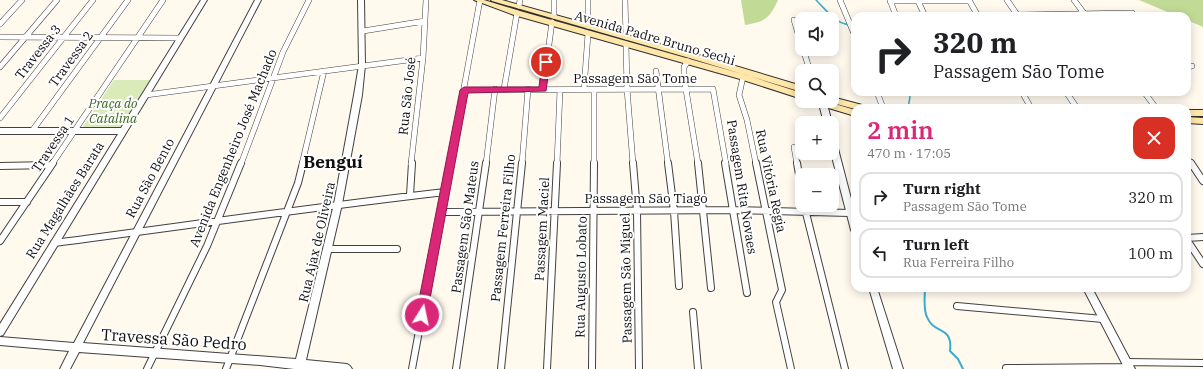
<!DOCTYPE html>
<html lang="en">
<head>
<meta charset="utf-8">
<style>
	body { margin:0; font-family:"IBM Plex Serif",serif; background:#f6f6f6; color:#202124; height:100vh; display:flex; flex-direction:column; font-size:15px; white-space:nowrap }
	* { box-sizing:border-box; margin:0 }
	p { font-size:13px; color:#757577 }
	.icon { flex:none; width:22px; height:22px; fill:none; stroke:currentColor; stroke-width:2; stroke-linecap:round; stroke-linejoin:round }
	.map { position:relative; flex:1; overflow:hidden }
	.details { position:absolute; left:851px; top:104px; width:340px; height:188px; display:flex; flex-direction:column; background:#fff; border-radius:12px; box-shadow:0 2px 10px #0003 }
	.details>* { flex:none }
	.hud { position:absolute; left:851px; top:12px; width:340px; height:84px; border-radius:12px; box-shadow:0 2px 10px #0003; background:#fff; color:#202124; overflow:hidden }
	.fabs { position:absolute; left:795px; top:12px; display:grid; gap:8px }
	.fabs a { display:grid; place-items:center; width:44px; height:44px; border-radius:8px; background:#fff; box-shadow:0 2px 10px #0003; font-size:20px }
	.pin { position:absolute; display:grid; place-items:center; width:34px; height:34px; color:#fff; margin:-17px; border:2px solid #fff; border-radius:50%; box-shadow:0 1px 4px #0007 }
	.me { position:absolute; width:44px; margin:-22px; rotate:10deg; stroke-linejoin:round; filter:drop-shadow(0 0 3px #0008) }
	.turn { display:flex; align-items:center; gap:14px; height:84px; padding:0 16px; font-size:18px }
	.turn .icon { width:52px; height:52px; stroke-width:2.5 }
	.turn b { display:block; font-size:28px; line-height:34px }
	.round { display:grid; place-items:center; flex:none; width:42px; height:42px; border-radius:12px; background:#f6f6f6 }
	.overview { display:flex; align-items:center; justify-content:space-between; height:68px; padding:0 16px }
	h1 { font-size:24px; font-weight:600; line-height:30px; color:#db2777 }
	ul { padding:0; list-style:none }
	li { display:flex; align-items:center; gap:12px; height:50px; margin:0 8px 6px; padding:0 8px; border:2px solid #e0e0e0; border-radius:12px }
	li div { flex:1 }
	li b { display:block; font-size:15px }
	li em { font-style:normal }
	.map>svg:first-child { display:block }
</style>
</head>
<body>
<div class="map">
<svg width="1203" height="369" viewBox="0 0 1203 369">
	<rect width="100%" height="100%" fill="#fff9ee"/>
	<path fill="#daeab8" d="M114 80H150L121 128H82Z"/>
	<path fill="#c1db97" d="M741 0H778C769 19 766 21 745 25Z
		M1139 0H1203V27L1187 20V16H1177Z"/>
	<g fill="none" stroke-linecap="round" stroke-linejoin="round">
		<path stroke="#38adcf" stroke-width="1.5" d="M816 0C828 12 837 26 855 25
			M908 92 910 97 908 108"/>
		<path stroke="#38adcf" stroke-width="2" d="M925 288C925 296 923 309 927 317 934 335 953 325 950 351L958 359 963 369"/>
		<defs>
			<path id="minor-far1" d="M554 0V16
				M588 0V26
				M625 0 626 37
				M840 0 855 36
				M890 0 896 16
				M969 0 978 16
				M1007 0 1018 16
				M1074 0 1086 16
				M890 1H969
				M918 1 925 16
				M519 6 520 0
				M1017 15 1132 13
				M794 20 802 47
				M0 24 22 0
				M363 31 425 21
				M0 37 180 38
				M626 44 627 89 633 164
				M803 49 810 71
				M688 61 684 67V77L698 164
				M0 67 57 0
				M1187 67 1192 66
				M656 71 668 164
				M743 77 739 95 747 120 756 164
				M504 89 517 13
				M543 89 552 22
				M584 89 588 34
				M465 90 713 89 726 164
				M594 90V164
				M877 92 883 108
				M1022 92 1031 108
				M1066 92 1077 108
				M1144 92 1156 108
				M146 95 423 58
				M0 118 93 0
				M806 120H827
				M32 131 128 0
				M794 147 797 164
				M1187 158 1191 164
				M52 164 163 0
				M241 164 283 52 309 0
				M302 164 324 71
				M411 164 423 58 426 0
				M450 164 480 0
				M486 164 495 89
				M522 164 528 89
				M557 164 560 90"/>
			<path id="minor" d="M633 163 637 211 639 369
				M668 163 674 211 679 286
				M698 163 711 288
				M725 163 747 293
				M756 163 782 290 776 302 791 369
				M797 163 802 192
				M1191 163 1203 181
				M0 166 51 165
				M410 195 412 163
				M0 202H27
				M804 205 845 369
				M442 212 734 210 850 213
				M1187 238 1203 237
				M1187 240 1203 264
				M0 241 53 163
				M54 243C184 226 314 207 445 192
				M328 249H397
				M957 306 1103 319
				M693 312 698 369
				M1126 362 1203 363
				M1006 368 1129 367
				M147 369 207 246 241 163
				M226 369 298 183 303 163
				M412 369 450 163
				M456 369 486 163
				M501 369 522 163
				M547 369 557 163
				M592 369 594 163"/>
			<path id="tertiary" d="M201 0H207L3 335 0 336V324L118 134H0V128H121Z
				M255 0H261L83 343 296 359 334 204 354 95 359 65 358 0H364L365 65 362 95 342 204 306 360 347 364 350 366 352 369H294L260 365 79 352 70 369H60L69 351 0 345V337L74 343Z
				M823 101 827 104 832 123H824L819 104Z
				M832 138 836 141 855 214V233L852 232 851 230 831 153Z
				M869 288H877L903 369H893Z
				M1083 288H1092L1135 369H1125Z"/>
			<path id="secondary" d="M474 0H484L520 11 746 75 802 93V99L740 79 514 15Z
				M491 0H502L692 53 802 86V92L686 57 492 1Z
				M832 97 866 106 867 108 855 109 829 102V101H832Z
				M811 101H825L855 110V116L812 103Z
				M1187 110H1203V116H1187Z
				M1187 117 1203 118V124L1187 123Z"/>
		</defs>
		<use href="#minor-far1" stroke="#414141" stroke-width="6"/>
		<use href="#minor" stroke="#414141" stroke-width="8"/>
		<use href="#tertiary" stroke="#414141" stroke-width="2"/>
		<use href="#secondary" stroke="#303030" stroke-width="2"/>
		<use href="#minor-far1" stroke="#fff" stroke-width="5"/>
		<use href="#minor" stroke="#fff" stroke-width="6"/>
		<use href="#tertiary" fill="#fff" fill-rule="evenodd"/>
		<use href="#secondary" fill="#ffe7a9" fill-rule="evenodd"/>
	</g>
	<path fill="#db2777" stroke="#8e194d" d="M546 60 550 62 546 91 468 93 427 315 425 318 422 320 418 318 416 315 460 90 464 87H539L542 62Z"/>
	<g text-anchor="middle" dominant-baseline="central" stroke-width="4" stroke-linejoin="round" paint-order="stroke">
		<g font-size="13" fill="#0e0e0e" stroke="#fff">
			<text transform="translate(655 38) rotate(16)">Avenida Padre Bruno Sechi</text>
			<text transform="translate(38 52) rotate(-52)">Travessa 3</text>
			<text transform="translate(71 59) rotate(-54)">Travessa 2</text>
			<text x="635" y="78">Passagem São Tome</text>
			<text transform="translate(407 96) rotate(-84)">Rua São José</text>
			<text transform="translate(53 144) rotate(-56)">Travessa 1</text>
			<text transform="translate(233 148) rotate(-68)">Avenida Engenheiro José Machado</text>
			<text transform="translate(150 178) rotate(-62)">Rua São Bento</text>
			<text transform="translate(771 181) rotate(78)">Rua Vitória Regia</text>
			<text transform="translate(742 187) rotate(81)">Passagem Rita Novaes</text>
			<text x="646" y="198">Passagem São Tiago</text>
			<text transform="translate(65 200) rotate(-58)">Rua Magalhães Barata</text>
			<text transform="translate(465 227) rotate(-82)">Passagem São Mateus</text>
			<text transform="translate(503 228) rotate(-84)">Passagem Ferreira Filho</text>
			<text transform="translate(542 229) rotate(-87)">Passagem Maciel</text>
			<text transform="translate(317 242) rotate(-77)">Rua Ajax de Oliveira</text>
			<text transform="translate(581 277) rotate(-89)">Rua Augusto Lobato</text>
			<text transform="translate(626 278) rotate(-91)">Passagem São Miguel</text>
		</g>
		<g font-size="13" font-style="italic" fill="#39671d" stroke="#fff">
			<text x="113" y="103">Praça do<tspan x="113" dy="15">Catalina</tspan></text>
		</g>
		<g font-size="16" fill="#0e0e0e" stroke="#fff">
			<text transform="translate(174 339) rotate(4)">Travessa São Pedro</text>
		</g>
		<g font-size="17" font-weight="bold" fill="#0e0e0e" stroke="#fff">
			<text x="333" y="162">Benguí</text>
		</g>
	</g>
</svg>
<div class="fabs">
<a><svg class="icon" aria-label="sound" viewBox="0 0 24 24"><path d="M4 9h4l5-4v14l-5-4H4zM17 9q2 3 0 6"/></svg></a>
<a><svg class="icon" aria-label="search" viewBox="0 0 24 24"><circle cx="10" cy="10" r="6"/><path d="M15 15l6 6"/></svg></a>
<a>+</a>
<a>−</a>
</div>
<div class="pin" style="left:546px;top:62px;background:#d93025"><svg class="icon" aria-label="arrive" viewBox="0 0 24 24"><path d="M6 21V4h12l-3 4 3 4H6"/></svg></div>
<svg class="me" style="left:422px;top:315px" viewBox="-20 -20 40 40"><circle r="17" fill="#db2777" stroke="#fff" stroke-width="3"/><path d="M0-11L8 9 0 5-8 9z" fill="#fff"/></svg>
<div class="hud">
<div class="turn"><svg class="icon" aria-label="right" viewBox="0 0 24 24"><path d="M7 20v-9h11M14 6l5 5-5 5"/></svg><div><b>320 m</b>Passagem São Tome</div></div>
</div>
<section class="details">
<div class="overview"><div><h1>2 min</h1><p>470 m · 17:05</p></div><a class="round" style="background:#d93025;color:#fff"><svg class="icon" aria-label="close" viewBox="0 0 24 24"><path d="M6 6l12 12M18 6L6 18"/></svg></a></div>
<ul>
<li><svg class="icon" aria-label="right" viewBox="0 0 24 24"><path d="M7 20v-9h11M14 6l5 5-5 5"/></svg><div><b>Turn right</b><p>Passagem São Tome</p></div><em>320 m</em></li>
<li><svg class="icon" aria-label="left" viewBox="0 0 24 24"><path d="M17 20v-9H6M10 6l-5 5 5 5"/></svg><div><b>Turn left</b><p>Rua Ferreira Filho</p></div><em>100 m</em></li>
</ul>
</section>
</div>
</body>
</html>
